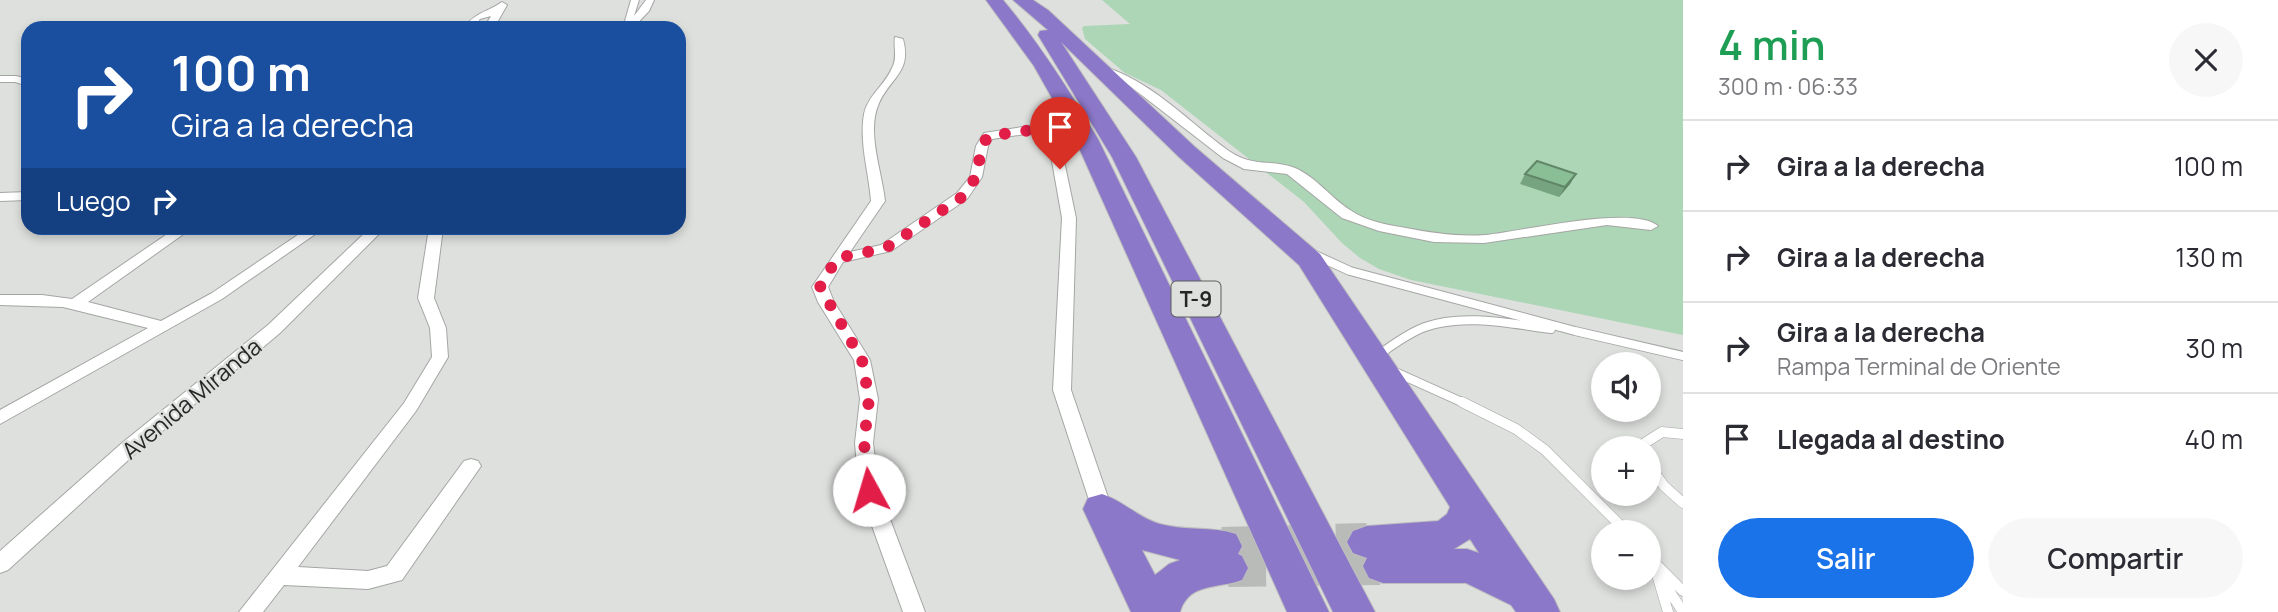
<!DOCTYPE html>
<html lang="es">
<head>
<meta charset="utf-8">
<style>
	body { margin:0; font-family:Manrope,sans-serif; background:#f7f7f7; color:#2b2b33; height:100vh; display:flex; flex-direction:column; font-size:26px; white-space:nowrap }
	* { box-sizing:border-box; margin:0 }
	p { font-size:23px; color:#7c7c81 }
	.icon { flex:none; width:38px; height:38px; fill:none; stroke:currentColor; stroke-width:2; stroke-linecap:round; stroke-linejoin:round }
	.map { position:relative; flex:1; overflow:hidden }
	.drawer { display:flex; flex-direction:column; background:#fff; width:595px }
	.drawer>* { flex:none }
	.guide { position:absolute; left:21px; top:21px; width:665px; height:214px; border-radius:21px; box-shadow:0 4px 10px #0003; background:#1a4fa0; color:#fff; overflow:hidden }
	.fabs { position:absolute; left:1591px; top:352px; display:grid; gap:14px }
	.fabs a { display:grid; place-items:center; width:70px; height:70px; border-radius:50%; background:#fff; box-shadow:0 4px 10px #0003; font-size:35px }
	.pin { position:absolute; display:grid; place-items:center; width:60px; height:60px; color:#fff; margin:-72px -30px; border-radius:50% 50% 50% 0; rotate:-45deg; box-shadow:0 0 7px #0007 }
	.pin .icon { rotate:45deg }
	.me { position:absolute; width:77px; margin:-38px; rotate:354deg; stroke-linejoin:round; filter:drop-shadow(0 0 5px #0008) }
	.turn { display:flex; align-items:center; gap:24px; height:147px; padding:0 35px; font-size:32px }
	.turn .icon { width:91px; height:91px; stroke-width:2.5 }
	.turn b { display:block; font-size:49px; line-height:60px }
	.then { display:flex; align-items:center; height:66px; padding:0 35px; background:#0003; gap:14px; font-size:26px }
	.round { display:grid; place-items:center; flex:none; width:74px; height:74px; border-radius:37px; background:#f7f7f7 }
	.summary { display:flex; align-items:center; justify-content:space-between; height:119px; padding:0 35px }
	h1 { font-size:42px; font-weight:600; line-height:52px; color:#1e9e55 }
	.cta { display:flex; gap:14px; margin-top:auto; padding:14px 35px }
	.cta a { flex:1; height:80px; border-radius:42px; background:#1a73e8; color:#fff; font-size:28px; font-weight:600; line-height:80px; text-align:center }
	.cta a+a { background:#f7f7f7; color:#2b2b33 }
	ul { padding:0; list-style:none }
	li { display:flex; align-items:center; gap:21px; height:91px; padding:0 35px; border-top:2px solid #e1e1e2 }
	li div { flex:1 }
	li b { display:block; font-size:26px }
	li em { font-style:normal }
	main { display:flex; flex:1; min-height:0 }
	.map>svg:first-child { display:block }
</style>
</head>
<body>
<main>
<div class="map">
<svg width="1683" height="612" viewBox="0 0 1683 612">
	<rect width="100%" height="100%" fill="#dee0de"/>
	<path fill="#acd6b5" d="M1102 0H1683V335L1411 280 1379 269 1360 258 1342 243 1304 202 1161 90 1125 73 1085 39 1082 28 1084 26 1130 24Z"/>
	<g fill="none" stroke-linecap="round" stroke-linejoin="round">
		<path stroke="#b9bbb9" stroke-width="38" stroke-dasharray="38 19" stroke-linecap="butt" d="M1222 546 1367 542
			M1228 568 1383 566"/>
		<defs>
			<path id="service-far1" d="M1315 255 1350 271 1575 331 1683 356
				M1378 355C1393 345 1408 333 1425 327 1463 313 1512 324 1551 329
				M1393 371 1466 404"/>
			<path id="service" d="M1462 402 1516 429 1545 450 1627 532
				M1637 448 1662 432 1683 434
				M1648 464 1664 486 1683 503
				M1648 558 1683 612
				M1658 566 1683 591
				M1658 578 1668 612"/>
			<path id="minor" d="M631 0H639L634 16 646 0H654L649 11 633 28H623Z
				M502 2 507 5 494 28H484L491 16 480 19 474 28H464C475 12 488 12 502 2Z
				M895 37 903 39C912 72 891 77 879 103 866 132 882 171 885 201L850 252 881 245 957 193 970 177 976 146 984 133 1029 126 1047 118H1055L1076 218 1071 390 1112 509 1109 515 1102 517 1095 515 1092 509 1053 390 1062 218 1046 127 1032 133 992 139 988 146 982 177 967 199 891 251 843 262 828 287 834 302 870 360 878 399 873 443 879 490 925 612H903L859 490 855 443 860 399 854 360 818 302 812 287 871 201C869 173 859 143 864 114 868 95 885 85 892 68 898 57 893 47 895 37Z
				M1101 66C1150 79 1188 122 1229 151 1254 168 1272 159 1295 168 1316 177 1331 198 1350 210 1365 221 1388 225 1406 228 1432 233 1459 237 1485 235 1519 232 1634 204 1658 226L1651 230 1607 225 1484 243 1434 242 1379 231 1342 218 1287 174 1244 169 1223 158 1121 79 1097 71V67Z
				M0 76H16L28 79V86L15 82H0Z
				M28 192V200L0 201V193Z
				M176 228H192L88 302 161 321 212 293 308 228H324L222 299 0 424V410L148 328 63 307 0 305V295H42L72 299Z
				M370 228H385L280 333 136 453 8 570 0 573V551L122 443 268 325Z
				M429 228H443L434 298 446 328 448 357 416 411 298 567 368 571 387 566 464 461 471 459 478 461 481 466 402 580 368 589 284 585 263 612H239L404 403 432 357 430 328 418 298Z"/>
			<path id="motorway" d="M986 0H1003C1039 43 1069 90 1098 139L1329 612H1287L1075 139 1034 66Z
				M1013 0H1033L1048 10 1195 147 1320 254 1554 599 1560 612H1516L1511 605 1466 583H1383L1369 578 1363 566 1367 558 1353 553 1347 542 1353 531 1367 526 1438 521 1447 514 1450 507 1299 265 1179 157 1061 42 1136 157 1375 612H1333L1112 157 1038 35 1040 31 1048 30ZM1470 539 1479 553 1467 549H1454Z
				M1102 494C1123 501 1139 518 1160 524 1185 531 1212 526 1236 534L1242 546 1238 554 1242 556 1248 568 1242 580C1218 589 1189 582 1180 612H1131L1083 509 1088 498ZM1142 550 1180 560 1169 564 1155 575Z"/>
		</defs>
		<use href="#service-far1" stroke="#a4a6a4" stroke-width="10"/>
		<use href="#service" stroke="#a4a6a4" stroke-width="11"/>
		<use href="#minor" stroke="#a4a6a4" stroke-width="2"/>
		<use href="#motorway" stroke="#bebebe" stroke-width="2"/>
		<use href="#service-far1" stroke="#fff" stroke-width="8"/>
		<use href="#service" stroke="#fff" stroke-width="10"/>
		<use href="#minor" fill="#fff" fill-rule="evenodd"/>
		<use href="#motorway" fill="#8c78c9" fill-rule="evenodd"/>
	</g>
	<path fill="#77a480" d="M1525 174H1576L1570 184 1559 197 1520 184Z"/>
	<path fill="#618668" d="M1576 174 1570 184 1559 197 1565 187Z"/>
	<path fill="#8abf95" stroke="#618668" stroke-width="2" d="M1537 161 1576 174 1565 187 1525 174Z"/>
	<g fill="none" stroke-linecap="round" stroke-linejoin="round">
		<path stroke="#e11d48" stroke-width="12" stroke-dasharray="0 21.6" d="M869 490 864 443 869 399 862 360 820 287 837 258 886 248 962 197 976 177 982 146 988 136 1032 130 1051 120 1060 169"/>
	</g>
	<g text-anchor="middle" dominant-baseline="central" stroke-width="5" stroke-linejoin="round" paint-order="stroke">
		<rect fill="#dee0de" stroke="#5c5e5d" stroke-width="2" x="1171.5" y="281.5" width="49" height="35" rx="5"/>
		<g font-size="21" font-weight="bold" fill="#252626">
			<text x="1196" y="299">T-9</text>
		</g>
		<g font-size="23" fill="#252626" stroke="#dee0de">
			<text transform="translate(191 398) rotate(-40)">Avenida Miranda</text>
		</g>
	</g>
</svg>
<div class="fabs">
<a><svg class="icon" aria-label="sound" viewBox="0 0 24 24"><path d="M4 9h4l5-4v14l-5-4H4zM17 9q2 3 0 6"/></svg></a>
<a>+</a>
<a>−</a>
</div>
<div class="pin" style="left:1060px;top:169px;background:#d93025"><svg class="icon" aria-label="arrive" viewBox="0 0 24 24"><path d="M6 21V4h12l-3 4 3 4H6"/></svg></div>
<svg class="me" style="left:869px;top:490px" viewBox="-20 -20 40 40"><circle r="19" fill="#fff"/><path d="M0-13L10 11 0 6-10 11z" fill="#e11d48"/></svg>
<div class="guide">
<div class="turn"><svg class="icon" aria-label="right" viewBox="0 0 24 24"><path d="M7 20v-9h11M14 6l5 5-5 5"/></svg><div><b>100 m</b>Gira a la derecha</div></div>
<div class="then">Luego<svg class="icon" aria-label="right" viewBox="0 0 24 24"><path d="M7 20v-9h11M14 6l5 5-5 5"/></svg></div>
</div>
</div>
<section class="drawer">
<div class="summary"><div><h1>4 min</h1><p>300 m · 06:33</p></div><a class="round"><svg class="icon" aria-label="close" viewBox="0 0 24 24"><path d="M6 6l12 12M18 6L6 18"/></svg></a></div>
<ul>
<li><svg class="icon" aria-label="right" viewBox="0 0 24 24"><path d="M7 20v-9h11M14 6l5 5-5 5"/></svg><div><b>Gira a la derecha</b></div><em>100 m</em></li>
<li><svg class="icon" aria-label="right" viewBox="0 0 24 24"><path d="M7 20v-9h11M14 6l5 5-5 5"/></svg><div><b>Gira a la derecha</b></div><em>130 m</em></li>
<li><svg class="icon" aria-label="right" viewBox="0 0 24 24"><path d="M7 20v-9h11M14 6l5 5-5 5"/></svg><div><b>Gira a la derecha</b><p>Rampa Terminal de Oriente</p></div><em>30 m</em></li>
<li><svg class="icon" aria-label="arrive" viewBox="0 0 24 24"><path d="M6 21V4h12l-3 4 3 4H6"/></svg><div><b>Llegada al destino</b></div><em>40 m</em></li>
</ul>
<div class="cta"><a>Salir</a><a>Compartir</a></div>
</section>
</main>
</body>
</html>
